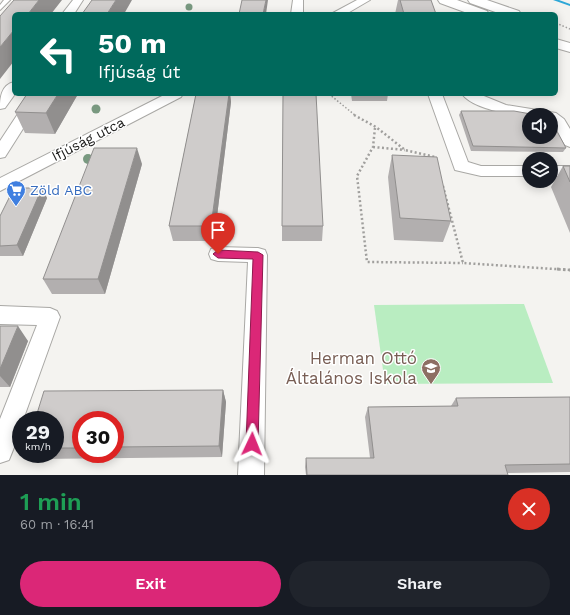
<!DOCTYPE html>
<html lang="en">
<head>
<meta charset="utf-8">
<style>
	body { margin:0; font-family:"Work Sans",sans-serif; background:#20242c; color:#f1f3f6; height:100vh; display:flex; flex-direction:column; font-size:15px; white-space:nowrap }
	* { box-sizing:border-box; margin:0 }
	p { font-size:13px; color:#9ea1a6 }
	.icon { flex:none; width:22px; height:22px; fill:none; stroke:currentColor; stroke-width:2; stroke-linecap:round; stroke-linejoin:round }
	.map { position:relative; height:475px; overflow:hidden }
	.sheet { display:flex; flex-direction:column; background:#171b24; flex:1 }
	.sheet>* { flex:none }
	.guide { position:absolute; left:12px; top:12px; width:546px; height:84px; border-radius:6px; box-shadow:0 2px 10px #0003; background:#00695c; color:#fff; overflow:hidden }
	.controls { position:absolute; left:522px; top:108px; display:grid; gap:8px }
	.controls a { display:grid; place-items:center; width:36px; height:36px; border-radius:50%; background:#171b24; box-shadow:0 2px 10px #0003; font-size:20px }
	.speed { position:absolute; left:12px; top:411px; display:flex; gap:8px; font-size:20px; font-weight:700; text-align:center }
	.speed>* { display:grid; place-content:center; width:52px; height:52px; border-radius:50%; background:#171b24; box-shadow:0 2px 10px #0003; line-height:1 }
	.speed small { font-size:10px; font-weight:400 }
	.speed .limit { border:6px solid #d22; background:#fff; color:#111 }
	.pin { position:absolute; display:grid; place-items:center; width:34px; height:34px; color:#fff; margin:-41px -17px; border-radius:50% 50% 50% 0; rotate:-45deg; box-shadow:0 0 4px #0007 }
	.pin .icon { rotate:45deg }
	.me { position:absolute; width:44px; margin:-22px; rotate:2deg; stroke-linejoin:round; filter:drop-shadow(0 0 3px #0008) }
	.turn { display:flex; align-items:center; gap:14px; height:84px; padding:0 20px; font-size:18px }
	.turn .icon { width:52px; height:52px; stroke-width:2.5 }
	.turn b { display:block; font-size:28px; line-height:34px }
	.round { display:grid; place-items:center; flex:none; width:42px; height:42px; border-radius:21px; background:#20242c }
	.overview { display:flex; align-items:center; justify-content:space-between; height:68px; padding:0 20px }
	h1 { font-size:24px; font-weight:600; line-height:30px; color:#1e9e55 }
	.cta { display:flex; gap:8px; margin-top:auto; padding:8px 20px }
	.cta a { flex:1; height:46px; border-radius:24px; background:#db2777; color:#fff; font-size:16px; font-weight:600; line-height:46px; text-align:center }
	.cta a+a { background:#20242c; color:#f1f3f6 }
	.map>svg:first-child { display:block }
</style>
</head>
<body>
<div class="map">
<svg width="570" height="475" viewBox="0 0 570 475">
	<rect width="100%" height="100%" fill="#f4f3f0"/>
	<path fill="#b9edc1" d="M524 304 553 383 385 384 374 305Z"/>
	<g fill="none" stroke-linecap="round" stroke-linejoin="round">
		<path fill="#2da7d7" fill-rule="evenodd" d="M553 0H559L570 4V6Z"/>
		<defs>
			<path id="service" d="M4 0H10L0 10V5Z"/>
			<path id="minor" d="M73 0H83L74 14H62Z
				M293 0H303V14H291Z
				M357 0H370L346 14H331Z
				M14 82 15 94 5 108 0 109C0 98 1 85 14 82Z
				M31 94H45L5 157 0 158V141Z
				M166 94H183L181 97 0 191V178Z
				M428 94H442L468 162 481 166H529V176H481L455 170Z
				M462 94H479L506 105 556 113 564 119 570 129V147L565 145 551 123V115H529V117C512 115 473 109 462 94Z
				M551 166H570V176H551Z
				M218 247 258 248 265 250 267 255 264 475H238L248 262 218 261 211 259 209 254 211 249Z
				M0 306 50 308 57 311 60 317 23 420H21C21 433 14 447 9 460L0 463V419L37 325 0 324Z"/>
			<path id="tertiary" d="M438 0H457L487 11 489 14H470L440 3Z
				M468 0H487L519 11 521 14H501L470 3Z
				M556 39 570 43V52L556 48Z"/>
		</defs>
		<use href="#service" stroke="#a9a8a5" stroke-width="2"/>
		<use href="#minor" stroke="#a9a8a5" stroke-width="2"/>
		<use href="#tertiary" stroke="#a9a8a5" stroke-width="2"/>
		<path stroke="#a09f9d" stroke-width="1.5" stroke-dasharray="1.5 2" stroke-linecap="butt" d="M556 23 570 29
			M329 94 356 116"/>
		<path stroke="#a09f9d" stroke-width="2.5" stroke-dasharray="2 2.5" stroke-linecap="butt" d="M354 115 376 127 405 150 435 157
			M375 128 373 147 357 176 367 262 463 263
			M373 147 405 150
			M443 186 463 263 570 270"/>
		<path stroke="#a09f9d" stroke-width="3" stroke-dasharray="2.5 3.5" stroke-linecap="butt" d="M557 269 570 270"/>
		<use href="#service" fill="#fff" fill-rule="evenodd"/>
		<use href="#minor" fill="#fff" fill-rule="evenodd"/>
		<use href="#tertiary" fill="#fff" fill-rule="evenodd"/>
	</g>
	<g fill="#799980">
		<circle cx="189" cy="7" r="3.5"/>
		<circle cx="96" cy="109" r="4.5"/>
		<circle cx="88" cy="159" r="5"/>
	</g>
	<path fill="#b2afaf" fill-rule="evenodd" d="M398 0H431L436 14H395Z
		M78 94 55 134 25 133 15 112Z
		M196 94H230L231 102 214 241H173L169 226Z
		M351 94H388L387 101H352Z
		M461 111 566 148 563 152 471 151 459 115Z
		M392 155 451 221 443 242 394 240 388 177Z
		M142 164 105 294H52L43 279Z
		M563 166H570V233L551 187Z
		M42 188 47 198 23 256H0V216Z
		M282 226H323L322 241H282Z
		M0 326 28 341 10 387H0Z
		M223 390 226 402 222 457 38 459 32 454H55V420ZM81 420H115V454H81Z
		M570 397V472L507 473 508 475H306L305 467 306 458H370L365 417 368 407 451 406 456 398Z"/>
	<path fill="#918f8e" d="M39 0H62L51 14H28Z
		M116 0H132L124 14H107Z
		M266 0H268L266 14H263Z
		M14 30V61L0 79V47Z
		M58 94H78L55 134 46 113Z
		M229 94H230L231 102 214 241 211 226Z
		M137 148 142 164 105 294 98 279Z
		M42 188 47 198 23 256 17 245Z
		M18 326 28 341 10 387 0 376V369Z
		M223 390 226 402 222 457 219 446Z"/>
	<path fill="#cfcccb" stroke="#918f8e" d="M14 0H39L28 14H14V30L0 47V16Z
		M92 0H116L107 14H82Z
		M242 0H266L263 14H239Z
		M400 0H431L436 14H404Z
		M27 94H58L46 113 15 112Z
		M196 94H229L211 226H169Z
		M283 94H316L323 226H282Z
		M461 111H514L531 114 533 112H547L548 115H529V137H551V120L566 148 473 146Z
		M94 148H137L98 279H43Z
		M392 155 437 157 451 221 400 218Z
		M563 166H570V182Z
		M14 188H42L17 245 0 246V216Z
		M0 326H18L0 369Z
		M223 390 219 446 115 447V420H81V448H55V420H35L44 391Z
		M570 397V464L505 465 508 475H307L306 458H374L368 407 458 406 456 398Z"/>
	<path fill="#db2777" stroke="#8e194d" d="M218 250 258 252 263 255 258 444 256 448 252 450 248 448 246 444 253 259 218 258 213 254Z"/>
	<defs>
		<symbol id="supermarket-pin" viewBox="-11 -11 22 30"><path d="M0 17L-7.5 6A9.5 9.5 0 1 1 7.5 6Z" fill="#3f7fe0" stroke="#fff"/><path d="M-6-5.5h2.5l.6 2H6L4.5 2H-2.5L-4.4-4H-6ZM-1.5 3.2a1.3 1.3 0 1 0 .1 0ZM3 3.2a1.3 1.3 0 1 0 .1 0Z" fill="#fff"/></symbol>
		<symbol id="school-pin" viewBox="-11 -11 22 30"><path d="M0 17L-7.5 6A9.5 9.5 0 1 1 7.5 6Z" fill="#8d6e63" stroke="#fff"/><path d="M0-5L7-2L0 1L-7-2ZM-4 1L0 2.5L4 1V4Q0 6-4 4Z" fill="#fff"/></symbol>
	</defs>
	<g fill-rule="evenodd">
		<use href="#supermarket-pin" x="5" y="179" width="22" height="30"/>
		<use href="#school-pin" x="420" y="357" width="22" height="30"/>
	</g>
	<g text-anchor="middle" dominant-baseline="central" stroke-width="3" stroke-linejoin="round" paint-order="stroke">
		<g font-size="14" fill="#20201f" stroke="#fff">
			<text transform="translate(88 139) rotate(-27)">Ifjúság utca</text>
		</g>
		<g font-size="14" fill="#366cbe" stroke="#fff" text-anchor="start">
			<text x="30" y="190">Zöld ABC</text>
		</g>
		<g font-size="17" fill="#785e54" stroke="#fff" text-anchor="end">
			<text x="417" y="358">Herman Ottó<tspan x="417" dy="20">Általános Iskola</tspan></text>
		</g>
	</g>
</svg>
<div class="controls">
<a><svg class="icon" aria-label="sound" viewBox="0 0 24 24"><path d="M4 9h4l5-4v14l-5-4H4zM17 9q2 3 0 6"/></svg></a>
<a><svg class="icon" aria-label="layers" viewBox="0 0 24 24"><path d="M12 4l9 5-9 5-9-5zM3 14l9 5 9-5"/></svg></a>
</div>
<div class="speed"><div>29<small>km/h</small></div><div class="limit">30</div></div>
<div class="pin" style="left:218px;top:254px;background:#d93025"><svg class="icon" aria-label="arrive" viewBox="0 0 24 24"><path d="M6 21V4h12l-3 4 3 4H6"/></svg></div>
<svg class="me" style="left:252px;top:444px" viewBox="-20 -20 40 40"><path d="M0-17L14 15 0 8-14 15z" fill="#db2777" stroke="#fff" stroke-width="4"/></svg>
<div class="guide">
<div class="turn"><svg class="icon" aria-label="left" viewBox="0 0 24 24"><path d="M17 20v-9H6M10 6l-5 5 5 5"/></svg><div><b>50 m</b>Ifjúság út</div></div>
</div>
</div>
<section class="sheet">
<div class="overview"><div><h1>1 min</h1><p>60 m · 16:41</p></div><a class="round" style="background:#d93025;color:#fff"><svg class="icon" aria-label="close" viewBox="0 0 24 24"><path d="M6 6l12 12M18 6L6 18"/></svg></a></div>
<div class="cta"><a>Exit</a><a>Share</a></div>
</section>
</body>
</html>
